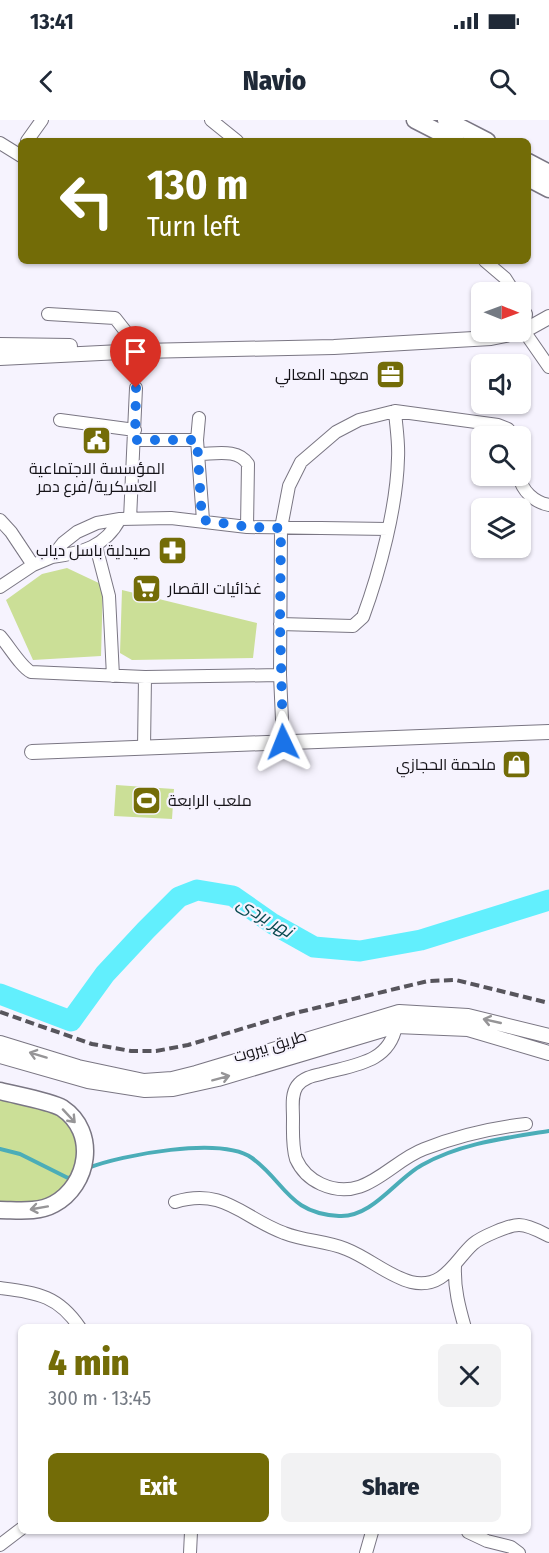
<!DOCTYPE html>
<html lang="en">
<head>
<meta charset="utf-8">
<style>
	body { margin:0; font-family:"Fira Sans Condensed",Cairo,sans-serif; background:#f2f2f3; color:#1f2937; height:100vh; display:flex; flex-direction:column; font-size:22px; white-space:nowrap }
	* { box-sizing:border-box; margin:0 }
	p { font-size:20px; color:#747a83 }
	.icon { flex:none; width:33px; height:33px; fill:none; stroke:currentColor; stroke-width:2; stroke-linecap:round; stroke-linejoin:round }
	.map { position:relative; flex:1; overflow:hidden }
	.details { position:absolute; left:18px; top:1204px; width:513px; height:210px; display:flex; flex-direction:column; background:#fff; border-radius:9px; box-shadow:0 2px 4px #0004 }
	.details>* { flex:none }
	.hud { position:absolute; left:18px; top:18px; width:513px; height:126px; border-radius:9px; box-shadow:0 2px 4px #0004; background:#736c07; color:#fff; overflow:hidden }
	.needle { width:39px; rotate:91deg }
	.fabs { position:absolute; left:471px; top:162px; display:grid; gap:12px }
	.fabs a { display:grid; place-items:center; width:60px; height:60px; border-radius:9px; background:#fff; box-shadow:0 2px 4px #0004; font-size:30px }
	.pin { position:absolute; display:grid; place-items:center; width:51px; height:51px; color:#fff; margin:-62px -26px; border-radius:50% 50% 50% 0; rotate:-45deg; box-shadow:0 0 6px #0007 }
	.pin .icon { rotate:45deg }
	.me { position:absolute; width:66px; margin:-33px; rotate:358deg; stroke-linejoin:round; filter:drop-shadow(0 0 4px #0008) }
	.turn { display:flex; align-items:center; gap:21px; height:126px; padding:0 30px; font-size:27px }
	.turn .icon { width:78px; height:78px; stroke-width:2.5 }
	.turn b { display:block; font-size:42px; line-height:51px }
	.round { display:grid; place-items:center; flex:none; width:63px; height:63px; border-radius:9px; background:#f2f2f3 }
	.summary { display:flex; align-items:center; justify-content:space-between; height:102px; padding:0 30px }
	h1 { font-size:36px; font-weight:800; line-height:45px; color:#736c07 }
	.action { display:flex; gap:12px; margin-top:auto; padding:12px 30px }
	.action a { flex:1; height:69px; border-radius:9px; background:#736c07; color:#fff; font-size:24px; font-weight:800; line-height:69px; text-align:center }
	.action a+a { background:#f2f2f3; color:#1f2937 }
	.status { display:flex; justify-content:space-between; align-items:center; height:42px; padding:0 30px; background:#fff; direction:ltr }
	.status svg { height:16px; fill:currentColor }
	header { display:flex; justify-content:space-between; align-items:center; height:78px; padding:0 30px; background:#fff; font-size:27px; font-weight:800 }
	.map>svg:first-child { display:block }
</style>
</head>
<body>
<div class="status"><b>13:41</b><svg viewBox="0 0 49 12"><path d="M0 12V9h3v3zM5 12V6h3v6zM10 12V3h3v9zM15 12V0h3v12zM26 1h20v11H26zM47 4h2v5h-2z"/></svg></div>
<header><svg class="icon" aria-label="back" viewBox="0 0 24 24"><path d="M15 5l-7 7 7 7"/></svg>Navio<svg class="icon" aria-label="search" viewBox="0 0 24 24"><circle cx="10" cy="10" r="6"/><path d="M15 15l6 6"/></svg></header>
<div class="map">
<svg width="549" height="1433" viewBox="0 0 549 1433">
	<rect width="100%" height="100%" fill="#f6f3fe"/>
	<path fill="#cbdf97" d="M67 448 103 465 101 536 33 540 6 480 42 454Z
		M122 470 257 503 253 538 132 540 120 533Z
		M116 665 174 669 172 699 114 696Z
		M0 980 52 992C86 1010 86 1062 50 1078 34 1085 17 1083 0 1083Z"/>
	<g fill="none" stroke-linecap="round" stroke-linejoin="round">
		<path stroke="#4badb8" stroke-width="4" d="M0 1029 20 1034 68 1058 73 1056
			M88 1048C121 1035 221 1016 252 1038 286 1063 288 1093 339 1096 372 1098 396 1059 422 1045 461 1023 506 1018 549 1011"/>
		<path stroke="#62effd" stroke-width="21" d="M0 874 71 901 105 854 146 810 179 777 197 770 233 776 273 804 314 827 360 831 421 820 549 780"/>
		<defs>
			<path id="minor" d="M211 0 237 21
				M27 21 42 0
				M0 23 21 36
				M485 141 505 158 514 172
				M520 184 526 194 524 211 549 247
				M48 194 115 198 141 231
				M199 298 197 320 203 400
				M60 300 135 310
				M135 320H197
				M198 334C215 334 238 328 248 344L247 407
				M519 356C522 371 534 382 549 385
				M130 399 136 268
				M0 400 11 412 33 445
				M96 426 109 476 113 556
				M52 437C82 433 105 427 120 399
				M0 467 33 445 52 437 63 423 77 412 97 403 120 399 171 398 247 407 388 409
				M280 504 353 506 363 497C380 451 397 386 398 338 399 322 396 306 395 291
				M0 516C9 526 21 547 31 552L145 557 280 555 281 408 289 366 301 342 336 312 359 300 395 291 498 305 508 309 514 316
				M280 555 283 622
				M144 628 145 557
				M396 906C389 944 352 945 321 954 312 956 303 958 297 966 291 975 293 987 293 998 293 1011 292 1026 296 1039 301 1050 310 1059 321 1064 365 1084 389 1042 424 1029 457 1016 491 1008 526 1004
				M175 1082C224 1067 243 1098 284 1113 304 1121 327 1121 346 1129 369 1138 388 1156 411 1162 444 1170 455 1140 473 1124 481 1117 509 1105 519 1105 529 1105 541 1112 549 1116
				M455 1146C454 1168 459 1187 465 1208
				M0 1168C37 1173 58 1175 80 1208
				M468 1412 487 1421 511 1427 519 1433
				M0 1425 21 1409
				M190 1433 191 1412
				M366 1433 372 1412"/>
			<path id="tertiary" d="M0 225 70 226
				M0 238 141 231 334 227 491 218 524 211 549 197
				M32 632 549 612
				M0 923 78 947 144 961 172 959 196 953 399 892 468 896 549 916
				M0 936 88 961 145 970 173 969 218 959 396 906 468 909 549 933"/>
			<path id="secondary" d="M415 0 456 21
				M446 0 487 21
				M528 42 549 53
				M528 58 549 69
				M0 971C15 975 50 981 62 988 98 1012 89 1065 54 1084 38 1093 17 1090 0 1090"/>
		</defs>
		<use href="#minor" stroke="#7a7683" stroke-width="14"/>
		<use href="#tertiary" stroke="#7a7683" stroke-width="16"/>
		<use href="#secondary" stroke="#7a7683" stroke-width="19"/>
		<use href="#minor" stroke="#fff" stroke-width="12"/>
		<use href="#tertiary" stroke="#fff" stroke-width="14"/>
		<use href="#secondary" stroke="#fff" stroke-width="16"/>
		<path stroke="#57555c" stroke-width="4" stroke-dasharray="9 4.5" stroke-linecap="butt" d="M0 892 92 924 131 931H156L188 925 291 894 428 861 456 860 549 883"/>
	</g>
	<defs><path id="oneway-shaft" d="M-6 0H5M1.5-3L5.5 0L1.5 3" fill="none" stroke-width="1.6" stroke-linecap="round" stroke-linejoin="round" transform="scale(1.5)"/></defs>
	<g stroke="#969597">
		<use href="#oneway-shaft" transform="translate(492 901) rotate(-167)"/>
		<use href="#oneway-shaft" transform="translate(38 935) rotate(-163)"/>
		<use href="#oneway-shaft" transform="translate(221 958) rotate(-15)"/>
		<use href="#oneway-shaft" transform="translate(69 996) rotate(47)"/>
		<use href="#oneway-shaft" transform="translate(39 1088) rotate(170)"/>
	</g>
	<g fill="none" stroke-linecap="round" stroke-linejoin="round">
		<path stroke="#1a73e8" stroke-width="10" stroke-dasharray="0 18" d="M136 268 135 320H197L202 400 248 407 281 408 280 504 283 622"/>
	</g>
	<defs>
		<symbol id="office-square" viewBox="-11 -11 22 22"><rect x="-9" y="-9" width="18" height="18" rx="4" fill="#736c07" stroke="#f6f3fe"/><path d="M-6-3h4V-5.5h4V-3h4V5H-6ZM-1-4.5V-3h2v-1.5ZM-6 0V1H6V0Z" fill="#fff"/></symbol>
		<symbol id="civic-square" viewBox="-11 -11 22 22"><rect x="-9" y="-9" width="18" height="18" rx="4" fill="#736c07" stroke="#f6f3fe"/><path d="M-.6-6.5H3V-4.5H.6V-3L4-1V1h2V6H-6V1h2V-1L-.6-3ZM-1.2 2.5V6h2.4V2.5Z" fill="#fff"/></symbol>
		<symbol id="pharmacy-square" viewBox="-11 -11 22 22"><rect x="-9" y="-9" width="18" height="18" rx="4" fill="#736c07" stroke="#f6f3fe"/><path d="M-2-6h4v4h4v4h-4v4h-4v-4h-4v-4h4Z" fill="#fff"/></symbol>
		<symbol id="supermarket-square" viewBox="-11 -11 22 22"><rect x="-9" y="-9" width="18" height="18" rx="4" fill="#736c07" stroke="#f6f3fe"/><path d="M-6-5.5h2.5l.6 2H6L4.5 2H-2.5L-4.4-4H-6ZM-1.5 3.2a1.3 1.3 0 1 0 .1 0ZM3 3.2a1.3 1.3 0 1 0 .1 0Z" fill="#fff"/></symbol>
		<symbol id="shop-square" viewBox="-11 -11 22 22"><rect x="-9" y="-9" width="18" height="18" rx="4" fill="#736c07" stroke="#f6f3fe"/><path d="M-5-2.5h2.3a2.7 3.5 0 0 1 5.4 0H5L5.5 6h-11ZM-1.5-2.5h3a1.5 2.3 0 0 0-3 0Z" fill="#fff"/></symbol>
		<symbol id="stadium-square" viewBox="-11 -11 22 22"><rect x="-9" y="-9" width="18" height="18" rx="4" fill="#736c07" stroke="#f6f3fe"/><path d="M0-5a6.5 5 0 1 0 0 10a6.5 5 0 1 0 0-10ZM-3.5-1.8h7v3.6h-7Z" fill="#fff"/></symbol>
	</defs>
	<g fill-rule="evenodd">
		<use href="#office-square" x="374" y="238" width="33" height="33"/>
		<use href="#civic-square" x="80" y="304" width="33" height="33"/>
		<use href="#pharmacy-square" x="156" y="414" width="33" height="33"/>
		<use href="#supermarket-square" x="130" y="452" width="33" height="33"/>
		<use href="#shop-square" x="500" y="628" width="33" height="33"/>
		<use href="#stadium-square" x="130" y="664" width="33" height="33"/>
	</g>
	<g text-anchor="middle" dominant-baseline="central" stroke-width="4.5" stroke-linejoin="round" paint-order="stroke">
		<g font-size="16" fill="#151318" stroke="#f6f3fe" text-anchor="end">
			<text x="369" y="254">معهد المعالي</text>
			<text x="97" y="348" text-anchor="middle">المؤسسة الاجتماعية<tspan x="97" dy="18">العسكرية/فرع دمر</tspan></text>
			<text x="151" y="430">صيدلية باسل دياب</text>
			<text x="168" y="468" text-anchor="start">غذائيات القصار</text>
			<text x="496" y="644">ملحمة الحجازي</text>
			<text x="168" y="680" text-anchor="start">ملعب الرابعة</text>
		</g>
		<g font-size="16" fill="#151318" stroke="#f6f3fe">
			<text transform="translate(270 926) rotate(-17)">طريق بيروت</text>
		</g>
		<g font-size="18" font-style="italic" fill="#084a50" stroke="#f6f3fe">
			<text transform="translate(265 797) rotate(31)">نهر بردى</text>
		</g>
	</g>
</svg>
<div class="fabs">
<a><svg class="needle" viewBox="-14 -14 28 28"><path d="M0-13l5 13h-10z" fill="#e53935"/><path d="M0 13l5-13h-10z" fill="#747a83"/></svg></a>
<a><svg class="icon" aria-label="sound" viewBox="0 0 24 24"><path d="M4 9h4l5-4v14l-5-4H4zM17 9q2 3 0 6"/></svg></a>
<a><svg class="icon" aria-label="search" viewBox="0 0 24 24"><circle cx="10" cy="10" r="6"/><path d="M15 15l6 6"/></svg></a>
<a><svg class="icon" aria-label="layers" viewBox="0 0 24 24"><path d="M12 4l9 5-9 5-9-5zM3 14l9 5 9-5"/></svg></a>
</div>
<div class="pin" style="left:136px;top:268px;background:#d93025"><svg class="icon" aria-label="arrive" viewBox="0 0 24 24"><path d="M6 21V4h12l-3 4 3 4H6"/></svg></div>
<svg class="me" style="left:283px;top:622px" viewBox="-20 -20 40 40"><path d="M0-17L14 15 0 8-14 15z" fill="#1a73e8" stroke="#fff" stroke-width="4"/></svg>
<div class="hud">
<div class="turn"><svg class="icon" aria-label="left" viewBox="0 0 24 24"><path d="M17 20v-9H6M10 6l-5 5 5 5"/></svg><div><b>130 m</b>Turn left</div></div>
</div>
<section class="details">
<div class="summary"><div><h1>4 min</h1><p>300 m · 13:45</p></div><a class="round"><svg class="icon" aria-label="close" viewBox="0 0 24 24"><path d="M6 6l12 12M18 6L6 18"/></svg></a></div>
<div class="action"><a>Exit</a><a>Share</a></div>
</section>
</div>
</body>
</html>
